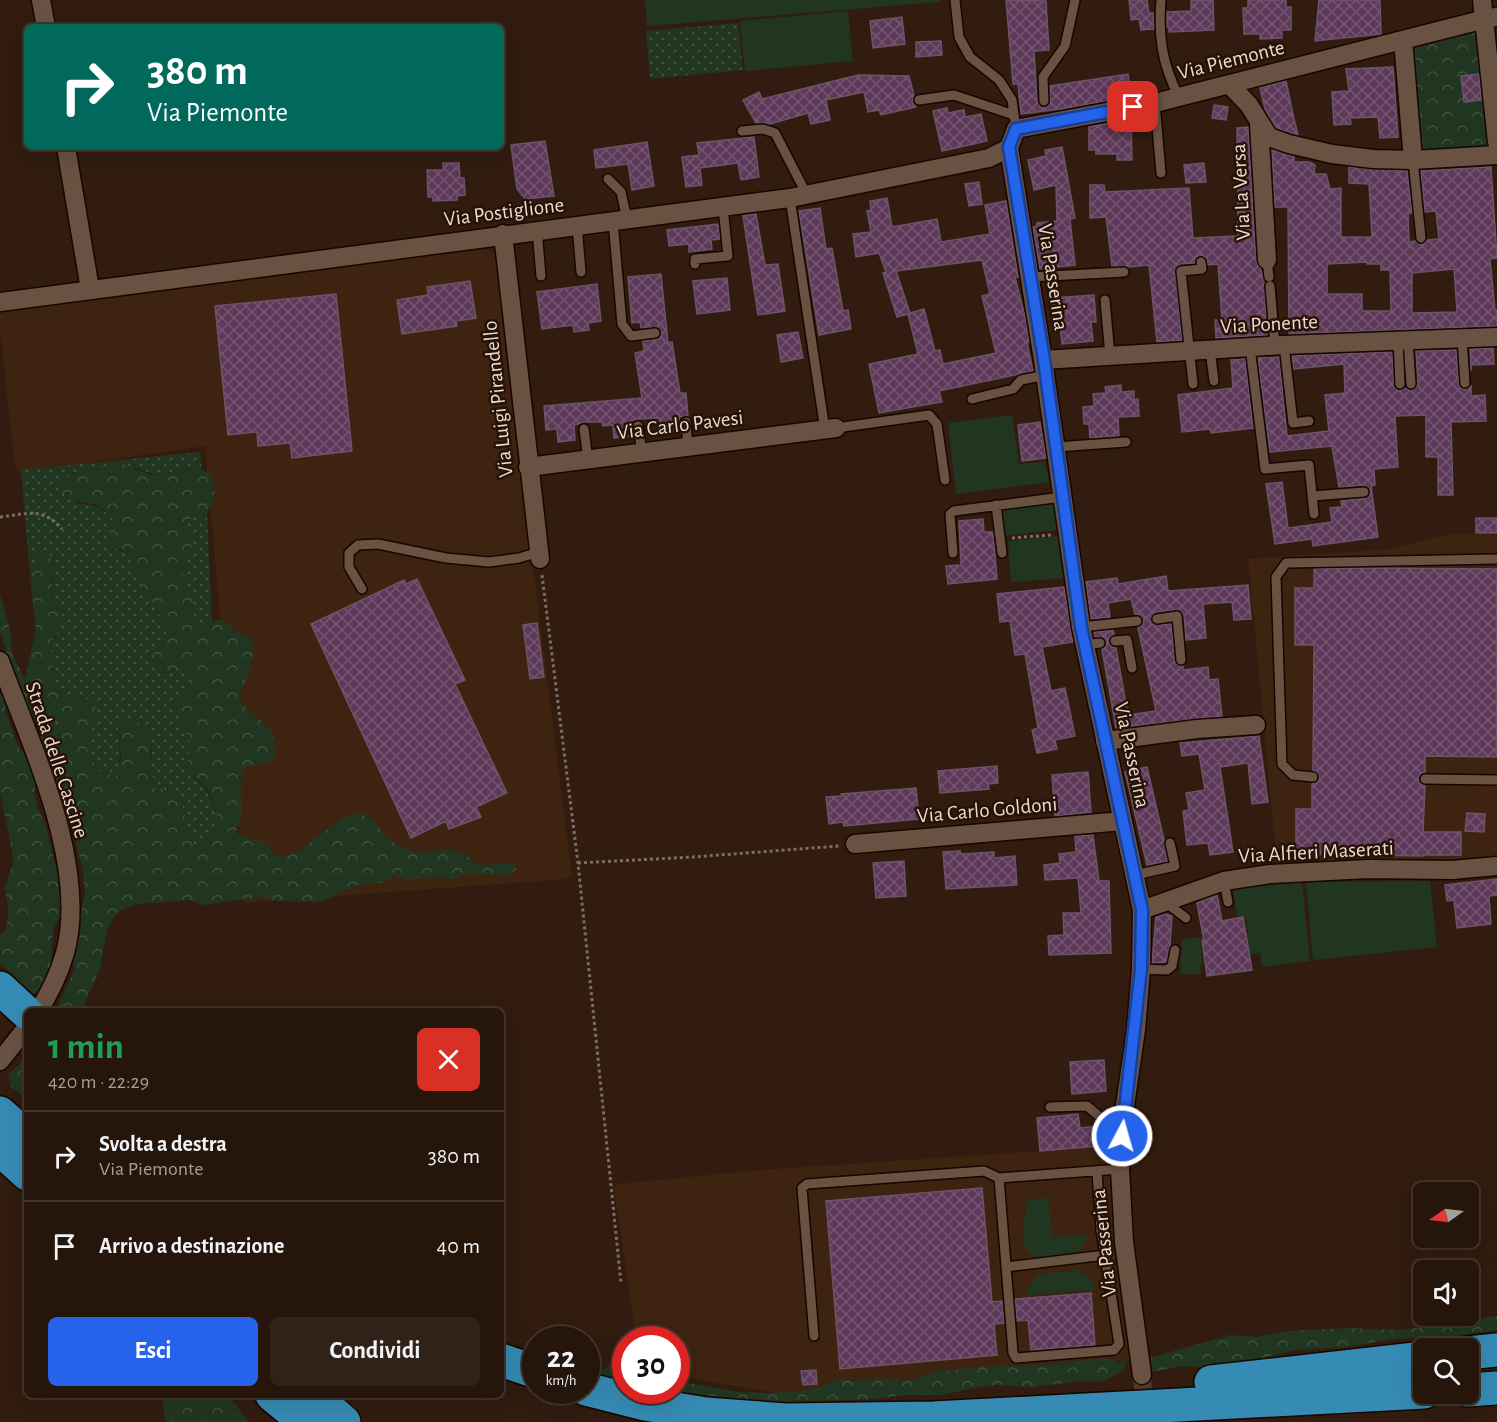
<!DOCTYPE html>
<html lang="it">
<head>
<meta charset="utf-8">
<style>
	body { margin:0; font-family:"Alegreya Sans",sans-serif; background:#312219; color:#f1f3f6; height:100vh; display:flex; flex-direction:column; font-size:22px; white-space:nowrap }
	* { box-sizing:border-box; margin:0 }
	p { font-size:20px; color:#a39f9d }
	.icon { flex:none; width:33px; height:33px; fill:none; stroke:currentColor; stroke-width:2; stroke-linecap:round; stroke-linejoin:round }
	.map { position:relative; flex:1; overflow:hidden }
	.details { position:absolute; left:24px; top:1008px; width:480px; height:390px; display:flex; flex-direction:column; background:#25150b; border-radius:9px; box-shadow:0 6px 24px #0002,0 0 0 2px #42342c }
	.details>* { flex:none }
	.hud { position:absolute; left:24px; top:24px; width:480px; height:126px; border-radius:9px; box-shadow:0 6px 24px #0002,0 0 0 2px #42342c; background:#00695c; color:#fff; overflow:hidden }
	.needle { width:39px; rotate:256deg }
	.fabs { position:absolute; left:1413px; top:1182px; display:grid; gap:12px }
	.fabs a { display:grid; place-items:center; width:66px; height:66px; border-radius:9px; background:#25150b; box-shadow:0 6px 24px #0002,0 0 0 2px #42342c; font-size:30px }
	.speed { position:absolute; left:522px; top:1326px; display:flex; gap:12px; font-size:30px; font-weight:700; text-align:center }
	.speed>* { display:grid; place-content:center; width:78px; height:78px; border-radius:50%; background:#25150b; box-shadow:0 6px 24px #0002,0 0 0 2px #42342c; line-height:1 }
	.speed small { font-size:15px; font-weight:400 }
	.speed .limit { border:9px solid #d22; background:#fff; color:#111 }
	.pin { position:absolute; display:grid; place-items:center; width:51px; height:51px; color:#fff; margin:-26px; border-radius:12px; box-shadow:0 3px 9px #0006 }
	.me { position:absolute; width:66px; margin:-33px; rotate:6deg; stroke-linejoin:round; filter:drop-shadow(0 0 4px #0008) }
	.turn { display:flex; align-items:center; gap:21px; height:126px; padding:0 24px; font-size:27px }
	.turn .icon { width:78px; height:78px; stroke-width:2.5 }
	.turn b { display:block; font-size:42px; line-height:51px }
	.round { display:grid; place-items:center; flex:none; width:63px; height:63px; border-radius:9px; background:#312219 }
	.head { display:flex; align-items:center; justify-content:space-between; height:102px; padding:0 24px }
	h1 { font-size:36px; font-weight:700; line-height:45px; color:#1e9e55 }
	.button { display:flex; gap:12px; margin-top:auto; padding:12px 24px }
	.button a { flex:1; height:69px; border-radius:9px; background:#2563eb; color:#fff; font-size:24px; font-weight:700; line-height:69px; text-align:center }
	.button a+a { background:#312219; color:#f1f3f6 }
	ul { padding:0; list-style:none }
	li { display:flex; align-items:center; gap:18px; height:90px; padding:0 24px; border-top:2px solid #42342c }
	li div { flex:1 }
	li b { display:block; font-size:22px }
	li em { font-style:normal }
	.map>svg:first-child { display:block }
</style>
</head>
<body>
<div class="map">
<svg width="1497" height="1422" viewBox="0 0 1497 1422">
	<defs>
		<pattern id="grass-dots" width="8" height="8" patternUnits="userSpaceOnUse" patternTransform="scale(1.5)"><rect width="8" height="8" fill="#213621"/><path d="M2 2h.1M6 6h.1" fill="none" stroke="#415240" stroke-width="1.8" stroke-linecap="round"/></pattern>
		<pattern id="forest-crowns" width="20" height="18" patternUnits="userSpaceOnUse" patternTransform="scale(1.5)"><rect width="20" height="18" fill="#213621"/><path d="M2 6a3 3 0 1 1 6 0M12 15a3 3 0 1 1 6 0" fill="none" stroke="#415240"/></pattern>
		<pattern id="building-cross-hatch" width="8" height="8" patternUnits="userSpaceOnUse" patternTransform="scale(1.5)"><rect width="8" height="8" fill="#5e395a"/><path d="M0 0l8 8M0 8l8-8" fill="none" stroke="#755571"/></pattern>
	</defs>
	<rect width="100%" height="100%" fill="#311c0f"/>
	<path fill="#3d2310" d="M486 249 497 256 529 536 572 875 567 879 245 903 205 446 20 473 15 468 0 330V307Z
		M1450 534 1497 535V861L1277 865 1248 559 1389 549Z
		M1113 1146 1135 1360 787 1395 677 1376 676 1340 636 1339 614 1187 618 1184 760 1170Z"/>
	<path fill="url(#grass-dots)" d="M738 23 743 70 650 79 646 31Z
		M200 452 202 471 191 468 157 475 123 464 72 473 78 504C95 503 103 509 115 521L108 536 117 549 132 555 135 571 164 623 166 632V641L153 654 163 673 180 671 188 674 190 683 176 706 177 713 182 722 190 743 193 777C210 789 213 803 219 823L202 844 194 846C186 833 186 799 174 793 168 790 161 789 155 788 146 759 163 742 134 719L118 720C118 742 123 755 116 776L101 773 95 766 92 759 90 734 97 716 86 699 68 697 53 688 51 680 53 664 50 644 59 630V609L54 602 52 586 54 576 32 570 31 586 21 470Z
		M207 513 212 622 201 626 194 623C194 614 194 602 190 594 188 590 185 587 184 582 179 557 202 551 186 523L193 516Z"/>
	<path fill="url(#forest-crowns)" d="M1477 30 1489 149 1418 152 1410 48Z
		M123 464C133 467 144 474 154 475 172 476 211 454 214 487 215 498 214 505 207 513L193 516 187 523C202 552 179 557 184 582 185 587 188 590 190 594 195 603 194 613 194 623 205 627 215 617 226 621 229 623 232 628 236 631 239 632 242 633 245 634 264 646 244 681 239 696 248 721 279 717 275 757L269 762 245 767 241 773 242 816 236 832C245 840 253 838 262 842 277 850 270 862 294 854L342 818 360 813 374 821 385 836 392 842 415 853 449 849 465 854 476 863 484 865 511 863 517 868 510 876 466 874 451 880 444 877 410 879 394 876 380 883 363 884 346 889 324 901 316 902 277 901 261 897 203 905 189 900 139 904 123 909 117 913 108 927 101 959V967L81 1011H55L74 971 73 958 80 935 81 912 85 895 83 870 70 820 57 793 60 791 58 787 31 715 21 700 0 631V595L10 629 12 654 25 679 36 628 31 586 32 570 39 553 47 550C59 570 48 583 54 601 56 607 61 611 62 618 62 628 54 636 50 644L53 664 51 680 53 688 68 697 94 700 97 716 90 734 92 759 95 766 101 773 116 776 121 757 118 720 126 717C163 727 146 761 155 788 161 789 168 790 174 793 186 799 186 833 194 846L202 844 219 823 212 798 207 788 187 770 190 743 182 722 177 713 176 705 190 683 188 674C177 670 166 674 155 670L153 654 166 641V632L164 623 135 571 132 555 110 544 108 536 115 521C109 515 103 508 96 505 78 499 68 508 59 486 72 468 102 466 123 464Z
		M0 693 4 697 6 712 18 747 28 758 35 781V796L38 809 45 823 56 869 61 877 60 916 53 930 50 975 40 989 33 995 26 994 17 979 0 963V935L6 930 9 912 5 888 13 863V855L0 793Z
		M27 1050V1099L11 1087 8 1074 18 1066Z
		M1497 1316V1330L1456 1336 1391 1339 1346 1347 1296 1350 1221 1368 1180 1366 1149 1373 1150 1358 1230 1335 1256 1337 1288 1331 1349 1328 1395 1330 1438 1326Z
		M1108 1358 1118 1363 1128 1359 1123 1371 1102 1382 1083 1381 1030 1387 996 1385 973 1388 941 1395H903L877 1399 777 1402 693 1394 674 1391 676 1390 677 1381 739 1392 770 1393 800 1391 818 1388 840 1378 854 1381 879 1378 905 1381 916 1379 938 1370 951 1371 976 1367 1040 1365Z
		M614 1362 625 1365V1382L603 1376 601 1373 602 1370Z
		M161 1395H228L249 1422H166Z"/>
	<path fill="#213621" d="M645 0H940V2L647 26Z
		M848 11 853 61 745 71 740 21Z
		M1012 415 1019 464 1045 462 1049 482 956 494 948 423Z
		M1054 501 1058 530 1003 536 1001 509Z
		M1059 536 1065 578 1011 582 1008 541Z
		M1430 881 1437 947 1313 960 1306 882Z
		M1302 882 1310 961 1262 967 1260 953 1238 956 1234 935 1248 933 1245 916H1237L1233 889Z
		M1217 936V938L1200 941 1203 964 1200 965 1201 974H1180L1182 939Z
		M1048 1198 1052 1234 1055 1237 1089 1234 1078 1254C1067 1255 1051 1259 1040 1257 1014 1254 1026 1215 1028 1199Z
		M1080 1270 1094 1282 1095 1290 1029 1295 1027 1290 1038 1274Z"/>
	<path fill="url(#building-cross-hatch)" stroke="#6a5467" stroke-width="1.5" fill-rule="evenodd" d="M1006 0 1046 1 1049 50 1034 51 1037 101 1040 107H1047L1050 104V86L1128 74 1131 96 1061 109 1021 114 1018 84H1013Z
		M1129 0H1147L1149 13H1153L1154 29 1141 30 1139 19 1131 20Z
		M1191 0H1213L1214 30 1169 32V27H1167V12L1191 11Z
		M1248 0H1286V7H1291V30H1282V38L1260 39V34H1244L1243 8H1248Z
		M1319 0H1380L1381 34 1315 41Z
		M902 17 905 44 873 48 870 21Z
		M941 41 942 55 916 57V42Z
		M1393 67 1398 137 1380 138 1378 117 1350 118 1351 124 1334 125 1332 92 1349 91 1346 69Z
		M1479 74 1481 100 1464 102 1461 76Z
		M858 75 909 76 914 96 912 102 916 107 881 115 879 110 868 112 864 92 826 100 830 120 811 124 808 113 770 124 756 123 743 100 759 92 762 99Z
		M1286 81 1294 119 1298 135 1276 128 1265 109 1260 88Z
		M1214 105 1228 107 1226 120 1212 118Z
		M947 108 948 113 964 110 965 117 981 114 987 141 942 151 933 111Z
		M1131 119 1132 160H1117V154H1096V150H1089V127Z
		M1248 127 1256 261 1261 270 1264 281 1267 335 1216 338 1215 320H1222L1218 264 1208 265 1207 258 1201 255 1196 257 1194 263 1180 264 1175 269 1182 340 1157 342 1149 265 1128 267 1112 266 1106 217 1090 218V185H1104L1105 192 1189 188 1193 238 1238 236 1237 128Z
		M754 137 759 177 741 180 738 163 700 168 702 185 686 187 682 157 699 155 697 143Z
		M545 141 554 196 525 199 517 189 511 145Z
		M647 142 654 186 632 190 628 164 596 168 594 150Z
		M1062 147 1075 218 1070 219 1075 265 1040 269 1033 227 1037 226V223L1057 221 1056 185 1034 190 1028 160 1046 156 1045 150Z
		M1272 150 1294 157V162H1309L1315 165 1314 174H1326L1330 189 1341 188V237H1372L1369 184 1349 183V167L1407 171 1412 213H1408L1409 242 1415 241 1421 245 1427 240 1439 239 1436 211 1425 212 1421 171 1491 167 1497 258 1490 259 1495 310H1497V326L1289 334 1288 207H1275ZM1367 262V264H1381V270H1390L1391 311H1362V294H1327V264ZM1454 269 1457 312 1412 313V273Z
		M443 163H459L460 178H464L465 195 457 196V200L433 201V197H428L427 170H443Z
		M1204 163 1206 182 1186 183 1184 165Z
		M979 182 982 204 969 206 965 184Z
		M887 198 892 227 937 219 941 242 990 234 985 205 1006 201 1018 277H1015L1025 317 1029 342 1027 343 1033 371 939 391 942 402 879 413 869 364 918 354 908 314 897 317 883 273 886 272 879 253 856 257 853 234 871 232 867 211 871 210 870 201ZM982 260 990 294 982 296 996 353 943 364 940 350 935 351 924 309 910 313 896 271Z
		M820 208 826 249 832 248 843 311 848 310 851 329 819 335 799 211Z
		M756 214 765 265 778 264 785 311 758 315 743 216Z
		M718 224 720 239 711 240 712 249 689 252V244L669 246 667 230Z
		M661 274 668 343 672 342 680 393H686L688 416 679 417 680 431 660 433 659 418 638 419 630 421 632 436 614 438 613 425 603 426 602 422H584L574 425 575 440 558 442 557 429 546 430 544 406 642 398 635 353 644 351 643 341 659 339 662 333 657 327 641 328 640 322 632 323 628 277Z
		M727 278 730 310 697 314 693 281Z
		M470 281 476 318 456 321 457 326 402 334 397 300 428 295 427 287Z
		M597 284 601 321 588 323 589 330 574 332 573 325 542 329 537 292Z
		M336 294 352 451 292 458 290 443 258 446 257 432 228 435 215 306Z
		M1094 295 1096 322H1091L1093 341 1062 344 1060 325H1055L1053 298Z
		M798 332 803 358 781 362 777 335Z
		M1493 348 1494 364 1471 365V371L1470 349Z
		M1456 350 1459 386 1465 390 1471 386V396L1485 395 1486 421 1451 422 1453 495H1438V457H1426V415L1395 416 1398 467 1374 469 1375 485 1371 486 1378 537 1313 546 1312 539 1275 544 1266 484 1282 482 1288 528 1332 522 1330 508 1342 507 1341 501 1367 498 1371 491 1364 485 1339 487 1332 446 1270 452 1258 358 1279 357 1287 436 1329 431 1325 395 1345 393 1344 364 1294 369 1292 356 1392 352 1394 387 1400 391 1405 388 1411 391 1415 389 1418 384 1416 351Z
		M1245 359 1253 428 1211 433 1210 429 1182 432 1178 395 1233 388 1231 360Z
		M1121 385V392L1134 391V400L1138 399 1139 416 1118 417 1119 436 1090 438 1089 424H1084L1083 407 1094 406 1093 394 1106 393 1105 387Z
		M1040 422 1046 458 1022 461 1018 425Z
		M1476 518H1497V533H1476Z
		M983 519 984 532H993L997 579 948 584 946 566 961 565 959 521Z
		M1360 568 1497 569V757L1425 756V772L1421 773 1418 778 1419 783 1425 786 1423 832H1461V855H1423V856L1296 854V809H1312V784L1318 781 1320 777 1317 772 1313 770 1314 645H1295V588H1314V569Z
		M1166 576 1168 591 1248 585 1251 619 1234 620 1232 602 1203 604 1206 638 1186 640 1184 615 1179 610 1155 612 1151 617V623L1155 625 1171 624 1176 664 1183 666V670L1208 667 1209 680 1218 679 1222 716 1116 728 1102 649 1106 646 1107 642 1102 637H1095L1094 632 1113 630 1114 634 1109 638 1108 642 1112 647 1116 648 1128 715 1156 711 1138 628 1143 624 1144 620 1140 615 1135 614 1131 599 1108 603 1110 617 1091 619 1086 582 1117 578 1118 584Z
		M417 579 465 680 455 684 507 793 476 807 481 817 449 829 446 821 411 838 311 624 404 580 406 584Z
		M1064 587 1073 642 1042 647 1051 691 1065 688 1075 736 1055 740 1057 749 1037 753 1032 730 1038 728 1025 654 1015 655 1010 621 1000 622 997 594Z
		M537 623 544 677 530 679 523 625Z
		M1259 736 1268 802 1252 804 1248 763 1220 767 1233 852 1210 855 1208 843 1187 845 1183 811 1189 810 1186 793 1205 790 1199 754 1182 756 1180 743Z
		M997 766 998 783 988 784 989 789 940 793 938 771Z
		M1147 767 1164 840 1167 861 1147 865 1125 772Z
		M1088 772 1091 812 1055 816 1052 775Z
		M916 788 919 819 844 826 843 822 829 824 826 797 841 796V794Z
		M1467 813 1485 814 1484 832 1465 831Z
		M1093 835 1099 881H1109L1111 953 1049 955 1048 936 1064 935 1063 913H1081L1078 878 1045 880 1044 865 1060 863 1059 854 1076 852 1075 836Z
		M960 851 961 854 994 852V858L1015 856 1017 885 946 889 943 852Z
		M904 861 906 896 876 898 873 863Z
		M1497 879V895L1489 896 1491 924 1457 928 1454 900 1447 901 1445 885Z
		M1217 895 1222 921 1243 917 1252 970 1207 976 1202 941H1204L1197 903Z
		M1166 914 1172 916 1170 946 1166 962 1152 963 1156 917Z
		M1104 1060 1106 1091 1072 1094 1070 1062Z
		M1078 1114 1080 1128 1097 1126 1099 1146 1040 1151 1037 1118Z
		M982 1188 992 1302 1002 1301 1004 1323 994 1324 997 1355 840 1369 826 1201Z
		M1091 1293 1095 1345 1031 1350 1028 1320 1017 1321 1015 1299Z
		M816 1370 817 1384 803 1385 801 1371Z"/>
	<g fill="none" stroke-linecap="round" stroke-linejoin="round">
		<path stroke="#4d392c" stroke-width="18" stroke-dasharray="18 9" stroke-linecap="butt" d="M1142 1375 1145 1415"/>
		<defs>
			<path id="lane" d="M955 0 959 37 970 57 999 80 1012 100 1016 129
				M1161 0C1158 36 1162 64 1179 97
				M919 100 954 95 1014 115
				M1044 101 1043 77 1065 46 1075 0
				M1155 103 1161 173
				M742 131 763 129 775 133 807 195
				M1413 160 1421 238
				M608 179 621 192 627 219
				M790 198 825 430
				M613 221 622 324 631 336 655 333
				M577 225 581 272
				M537 230 541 276
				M1267 260 1269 277
				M695 264V259L728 256 723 207
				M1030 277 1124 272
				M1270 286 1275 346
				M1105 300 1110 356
				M1462 338 1465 383
				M1408 340 1411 384
				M1398 341 1400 384
				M1284 345 1293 423 1309 421
				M1250 347 1265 469 1309 465 1314 514
				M1210 350 1214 381
				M1193 384 1181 271 1202 269 1201 262
				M972 399 1013 389 1021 380 1046 375
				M686 422 688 447
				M638 426 642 453
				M836 428 929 415 937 424 945 480
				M584 429 588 460
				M1056 447 1126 442
				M1312 496 1364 492
				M996 505 1002 553
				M953 553 950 514 954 511 1062 497
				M362 589 349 567V553L358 545 378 544 446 558 489 562 519 558 539 552
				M1157 619 1177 616 1181 660
				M1081 627 1137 621
				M1115 641 1127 640 1132 668
				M1084 645 1100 643
				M1313 777 1293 775 1282 764 1276 577 1286 563 1497 559
				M1425 779 1497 780
				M1135 875 1175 866 1170 843
				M1224 881 1228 902
				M1165 902 1186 918
				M1141 969 1167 970 1172 966 1175 950
				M1050 1107 1087 1106 1100 1117 1123 1119
				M999 1178 1013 1353 1016 1358 1114 1350 1119 1344 1101 1230 1097 1172
				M1006 1267 1105 1255
				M814 1336 802 1188 807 1184 984 1171 999 1178 1120 1169"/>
			<path id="street" d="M41 0 46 27
				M1482 0 1497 142
				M1403 40 1413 160
				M1229 84 1249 105 1269 137 1289 144 1332 154 1373 159 1413 160 1497 155
				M1259 124 1267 260
				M66 147 90 289
				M503 234 540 559
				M0 302 790 198 989 158 1009 148
				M1043 360 1284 345 1497 337
				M528 467 836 428
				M0 661C30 743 89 865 65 953 59 974 50 993 38 1011
				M1105 741 1197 729 1256 725
				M855 844 1123 821
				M1142 910 1224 881 1270 874 1369 869 1452 870 1497 866
				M0 1061 27 1027
				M1142 1375 1124 1242 1120 1169 1123 1119 1136 1030 1141 969 1142 910 1081 627 1043 360 1009 148 1016 129 1155 103 1485 19 1497 17"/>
			<path id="highway" d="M0 988 27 1013
				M0 1113 27 1137
				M0 1149 27 1174
				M1468 1353 1497 1350
				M501 1360 536 1372
				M1211 1382 1424 1358
				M586 1389 645 1404 706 1414 786 1420 934 1418 1424 1392
				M1468 1390 1497 1388
				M272 1395 305 1422
				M313 1395 344 1422"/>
		</defs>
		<use href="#lane" stroke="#180600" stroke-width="12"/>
		<use href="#street" stroke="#180600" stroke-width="21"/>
		<use href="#highway" stroke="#180600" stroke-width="36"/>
		<path stroke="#7f6d61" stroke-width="3" stroke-dasharray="3 3" stroke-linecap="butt" d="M0 517C28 514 41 506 62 529
			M1012 538 1051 535
			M542 575 578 863 621 1283
			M578 863 693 857 839 846"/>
		<use href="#lane" stroke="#6a5243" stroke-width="9"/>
		<use href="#street" stroke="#6a5243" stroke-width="18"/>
		<use href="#highway" stroke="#368bb4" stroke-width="33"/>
	</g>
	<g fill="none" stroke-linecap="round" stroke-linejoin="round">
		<defs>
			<path id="route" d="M1122 1136 1141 969 1142 910 1081 627 1044 360 1009 147 1016 129 1133 107"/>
		</defs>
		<use href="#route" stroke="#184099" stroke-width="15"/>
		<use href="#route" stroke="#2563eb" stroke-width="10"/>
	</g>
	<g text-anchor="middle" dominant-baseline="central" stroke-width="5" stroke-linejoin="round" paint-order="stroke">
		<g font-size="21" fill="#e9dbd2" stroke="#271306">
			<text transform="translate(1231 60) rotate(-14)">Via Piemonte</text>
			<text transform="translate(1241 192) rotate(-93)">Via La Versa</text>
			<text transform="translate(504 212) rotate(-7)">Via Postiglione</text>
			<text transform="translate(1053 277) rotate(81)">Via Passerina</text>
			<text transform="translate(1269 324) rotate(-3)">Via Ponente</text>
			<text transform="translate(498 399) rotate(-96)">Via Luigi Pirandello</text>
			<text transform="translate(680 425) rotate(-7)">Via Carlo Pavesi</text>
			<text transform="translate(1132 755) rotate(78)">Via Passerina</text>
			<text transform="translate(57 760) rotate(72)">Strada delle Cascine</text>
			<text transform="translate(987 810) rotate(-5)">Via Carlo Goldoni</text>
			<text transform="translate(1316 852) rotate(-3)">Via Alfieri Maserati</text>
			<text transform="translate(1104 1243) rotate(-96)">Via Passerina</text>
		</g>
	</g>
</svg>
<div class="fabs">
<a><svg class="needle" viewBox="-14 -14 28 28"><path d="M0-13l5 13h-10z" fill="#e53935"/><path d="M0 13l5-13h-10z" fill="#a39f9d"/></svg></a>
<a><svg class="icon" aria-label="sound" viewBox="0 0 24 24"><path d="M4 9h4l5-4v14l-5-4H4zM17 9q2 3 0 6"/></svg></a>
<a><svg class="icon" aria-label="search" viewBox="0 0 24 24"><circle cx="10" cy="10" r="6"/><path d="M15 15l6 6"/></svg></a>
</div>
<div class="speed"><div>22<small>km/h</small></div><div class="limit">30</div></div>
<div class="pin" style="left:1133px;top:107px;background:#d93025"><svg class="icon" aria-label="arrive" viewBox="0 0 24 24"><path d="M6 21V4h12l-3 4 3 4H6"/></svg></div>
<svg class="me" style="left:1122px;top:1136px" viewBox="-20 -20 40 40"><circle r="17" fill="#2563eb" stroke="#fff" stroke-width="3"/><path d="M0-11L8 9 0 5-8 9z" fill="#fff"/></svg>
<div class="hud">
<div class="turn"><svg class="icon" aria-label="right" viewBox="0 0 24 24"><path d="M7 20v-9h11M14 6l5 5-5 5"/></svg><div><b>380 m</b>Via Piemonte</div></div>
</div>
<section class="details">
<div class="head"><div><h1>1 min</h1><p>420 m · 22:29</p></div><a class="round" style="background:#d93025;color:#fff"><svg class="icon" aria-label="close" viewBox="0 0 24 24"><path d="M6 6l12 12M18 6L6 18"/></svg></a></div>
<ul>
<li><svg class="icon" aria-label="right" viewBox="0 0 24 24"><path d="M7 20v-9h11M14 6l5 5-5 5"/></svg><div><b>Svolta a destra</b><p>Via Piemonte</p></div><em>380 m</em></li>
<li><svg class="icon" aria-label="arrive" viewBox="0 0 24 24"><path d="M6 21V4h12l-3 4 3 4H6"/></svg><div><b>Arrivo a destinazione</b></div><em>40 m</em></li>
</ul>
<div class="button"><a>Esci</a><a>Condividi</a></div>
</section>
</div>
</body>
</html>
